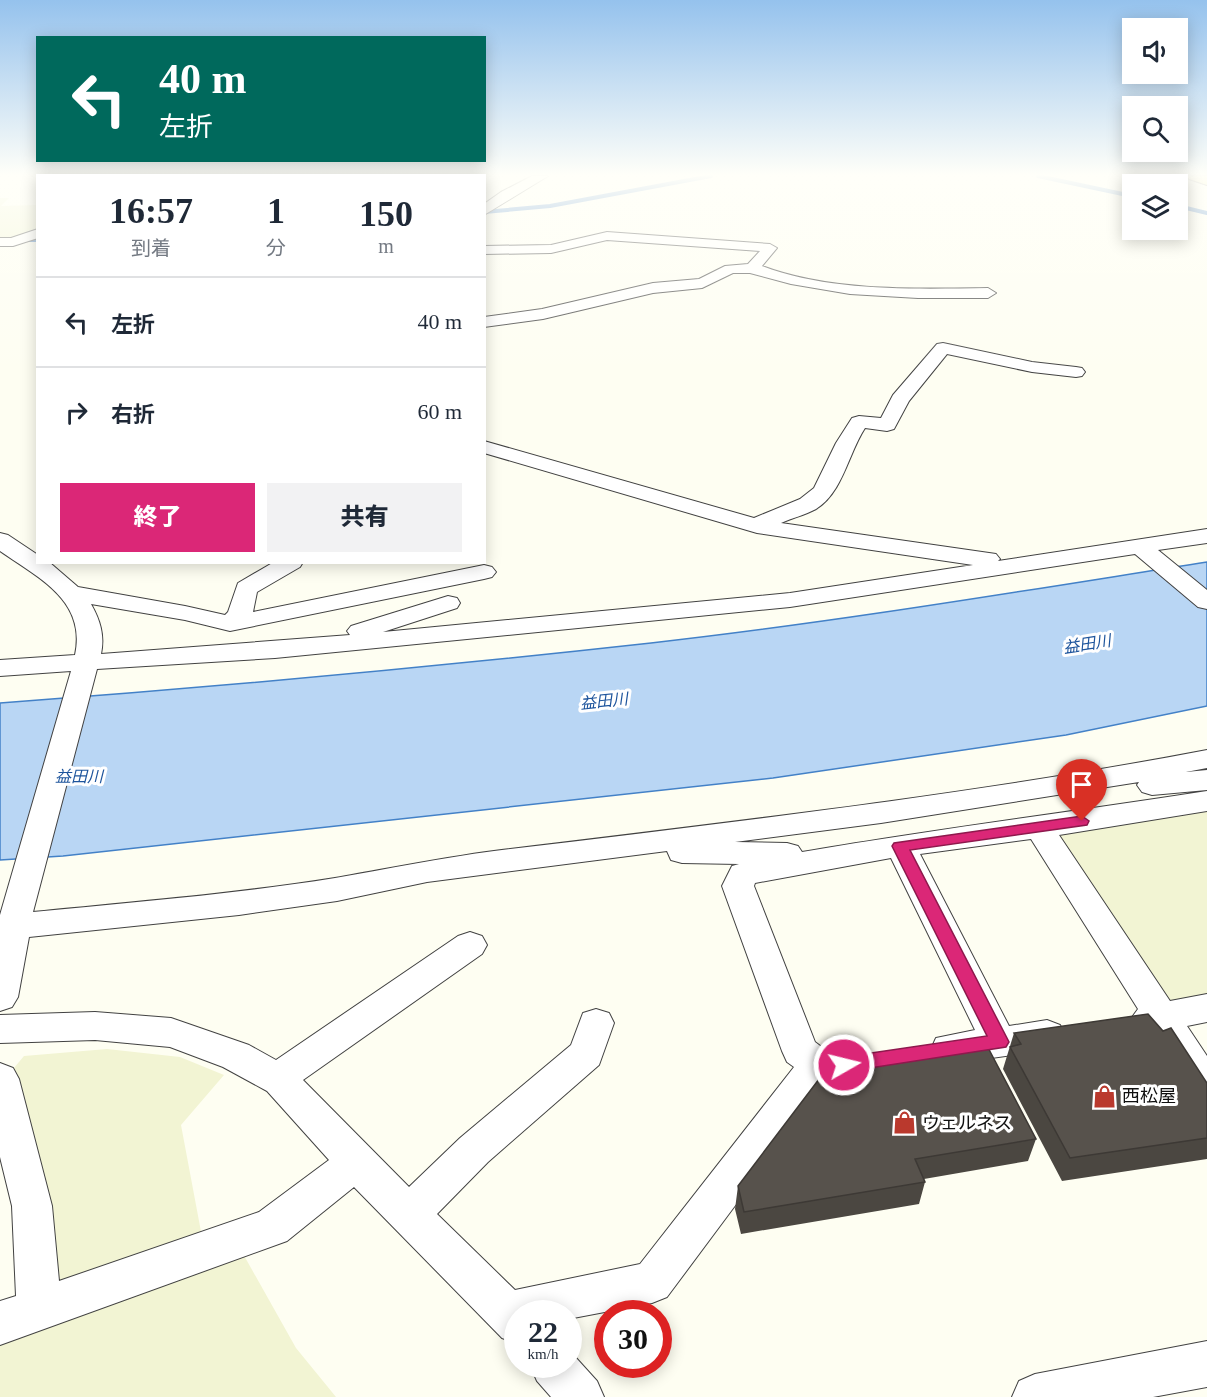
<!DOCTYPE html>
<html lang="ja">
<head>
<meta charset="utf-8">
<style>
	body { margin:0; font-family:"Times New Roman","Noto Sans JP",serif; background:#f2f2f3; color:#1f2937; height:100vh; display:flex; flex-direction:column; font-size:22px; white-space:nowrap }
	* { box-sizing:border-box; margin:0 }
	p { font-size:20px; color:#747a83 }
	.icon { flex:none; width:33px; height:33px; fill:none; stroke:currentColor; stroke-width:2; stroke-linecap:round; stroke-linejoin:round }
	.map { position:relative; flex:1; overflow:hidden }
	.sheet { position:absolute; left:36px; top:174px; width:450px; height:390px; display:flex; flex-direction:column; background:#fff; border-radius:0px; box-shadow:0 3px 15px #0003 }
	.sheet>* { flex:none }
	.top-card { position:absolute; left:36px; top:36px; width:450px; height:126px; border-radius:0px; box-shadow:0 3px 15px #0003; background:#00695c; color:#fff; overflow:hidden }
	.fabs { position:absolute; left:1122px; top:18px; display:grid; gap:12px }
	.fabs a { display:grid; place-items:center; width:66px; height:66px; border-radius:0px; background:#fff; box-shadow:0 3px 15px #0003; font-size:30px }
	.speed { position:absolute; left:504px; top:1300px; display:flex; gap:12px; font-size:30px; font-weight:700; text-align:center }
	.speed>* { display:grid; place-content:center; width:78px; height:78px; border-radius:50%; background:#fff; box-shadow:0 3px 15px #0003; line-height:1 }
	.speed small { font-size:15px; font-weight:400 }
	.speed .limit { border:9px solid #d22; background:#fff; color:#111 }
	.pin { position:absolute; display:grid; place-items:center; width:51px; height:51px; color:#fff; margin:-62px -26px; border-radius:50% 50% 50% 0; rotate:-45deg; box-shadow:0 0 6px #0007 }
	.pin .icon { rotate:45deg }
	.me { position:absolute; width:66px; margin:-33px; rotate:82deg; stroke-linejoin:round; filter:drop-shadow(0 0 4px #0008) }
	.turn { display:flex; align-items:center; gap:21px; height:126px; padding:0 24px; font-size:27px }
	.turn .icon { width:78px; height:78px; stroke-width:2.5 }
	.turn b { display:block; font-size:42px; line-height:51px }
	.eta { display:flex; justify-content:space-evenly; align-items:center; height:102px; text-align:center }
	.eta b { font-size:36px; font-weight:800; line-height:42px }
	.primary-button { display:flex; gap:12px; margin-top:auto; padding:12px 24px }
	.primary-button a { flex:1; height:69px; border-radius:0px; background:#db2777; color:#fff; font-size:24px; font-weight:800; line-height:69px; text-align:center }
	.primary-button a+a { background:#f2f2f3; color:#1f2937 }
	ul { padding:0; list-style:none }
	li { display:flex; align-items:center; gap:18px; height:90px; padding:0 24px; border-top:2px solid #e0e1e3 }
	li div { flex:1 }
	li b { display:block; font-size:22px }
	li em { font-style:normal }
	.map>svg:first-child { display:block }
</style>
</head>
<body>
<div class="map">
<svg width="1207" height="1397" viewBox="0 0 1207 1397">
	<rect width="100%" height="100%" fill="#fefef2"/>
	<path fill="#f2f4d3" d="M0 198H9L1 206 37 205V231L19 238H0Z
		M1207 803V1003L1161 1002 1057 833Z
		M107 1049 180 1057 224 1075 181 1125 202 1237 60 1285 51 1280 8 1075 24 1056Z
		M242 1252 296 1348 336 1397H0V1338Z"/>
	<path fill="#b9d6f4" stroke="#4381c7" stroke-width="1.5" d="M1207 562V706L1066 735 773 778 63 856 0 860V703C217 687 434 667 651 643 837 622 1022 591 1207 562Z"/>
	<g fill="none" stroke-linecap="round" stroke-linejoin="round">
		<path stroke="#4381c7" stroke-width="4" d="M1038 176 1132 196
			M1178 206 1207 213
			M484 212 550 206 711 176
			M24 240H38"/>
		<defs>
			<path id="minor" d="M532 176H548L484 215V204L501 192Z
				M1126 176H1143L1150 181 1143 184Z
				M38 229V238L13 246H0V238H11Z
				M607 232 770 244 777 248 762 266C830 292 916 289 988 288L996 293 988 298H918L850 294 791 284 750 273H733L702 288 653 293 543 319 484 327V317L542 309 653 283 699 279 725 266 748 264 760 251 607 240 551 253 484 254V246L551 245Z
				M943 343 1032 362 1076 367 1082 368 1085 372 1082 376 1076 377 1032 372 947 354 909 401 894 429 887 431 865 428C848 454 843 492 816 509 805 515 792 518 781 523L996 554 1000 559 998 561 1207 529V543L1158 550 1207 590V609L1198 607 1135 554 790 607 275 658 97 669 33 912C134 902 235 894 335 878 388 869 440 858 494 851 732 822 971 795 1207 750V768L1186 772 1207 770V790L1152 795 1142 792 1137 785 1139 782 881 823 735 842 787 843 798 846 802 852C936 829 1072 812 1207 791V811L1059 835 1170 1001 1207 994V1022L1187 1026 1207 1056V1103L1194 1098 1153 1033 1148 1034 1135 1030 1130 1020 1138 1009 1031 839 920 854 1009 1026 1047 1020 1060 1025 1065 1035 1060 1045 1047 1050 949 1064 936 1060 931 1049 936 1038 975 1030 891 858 755 883 754 886 815 1042 827 1051 832 1062 824 1086 667 1297 652 1303 568 1319V1314H518V1344L502 1338 354 1187 287 1241 0 1345V1301L16 1296 12 1206 0 1157V1063L13 1068 19 1079 52 1206 59 1281 259 1212 329 1160 267 1091 223 1067 170 1047 95 1040 0 1043V1015L95 1012 171 1018 249 1045 276 1060 458 936 470 932 482 936 487 945 482 954 303 1080 409 1187 460 1138 571 1045 583 1013 596 1009 609 1013 614 1023 599 1065 488 1162 437 1214 515 1290 640 1264 794 1067 787 1062 782 1051 722 886 732 866 739 864 682 863 671 860 667 851 427 882 337 901 239 915 29 937 18 997 12 1007 0 1011V915L71 671 0 676V660L75 655C87 600 37 577 0 551V533L8 535 38 555V562H49L78 587 185 606 225 615 228 612 238 583 274 562H303L300 567 257 592 253 612 484 565 492 567 496 572 492 577 484 579 230 631 185 620 91 604C100 620 105 635 101 654L350 635 347 631 351 626 448 596 457 598 460 603 457 608 383 632 790 593 973 565 757 533 484 453V441L754 518 800 499 814 488 836 443 852 418 859 416 881 418 893 395 937 344Z
				M1207 1341V1387L1153 1397H1012L1019 1381 1035 1374Z
				M568 1349 597 1381 604 1397H551L537 1381 530 1365H568Z"/>
			<path id="major" d="M1187 176H1207V185L1189 179Z"/>
		</defs>
		<use href="#minor" stroke="#424242" stroke-width="2"/>
		<use href="#major" stroke="#202020" stroke-width="2"/>
		<use href="#minor" fill="#fff" fill-rule="evenodd"/>
		<use href="#major" fill="#f2e46e" fill-rule="evenodd"/>
	</g>
	<path fill="#4b4741" d="M1014 1033 1207 1083V1159L1062 1181 1003 1069Z
		M1036 1139 1028 1161 924 1179 925 1182 919 1204 741 1234 735 1209 738 1186Z"/>
	<path fill="#57524c" stroke="#3d3935" stroke-width="1.5" d="M1148 1014 1163 1031 1171 1028 1207 1083V1138L1070 1158 1010 1047 1021 1044 1014 1033Z
		M984 1040 1036 1139 915 1159 925 1182 744 1212 738 1186 832 1062Z"/>
	<linearGradient id="sky" x2="0" y2="1"><stop stop-color="#95c2ed"/><stop offset="0.47" stop-color="#fffff9"/><stop offset="1" stop-color="#fffff9" stop-opacity="0"/></linearGradient>
	<rect width="1207" height="372" fill="url(#sky)"/>
	<path fill="#db2777" stroke="#8e194d" stroke-width="1.5" d="M1082 816 1089 821 1087 825 910 850 1009 1042 1006 1047 844 1072 837 1070 834 1065 837 1059 844 1057 987 1036 892 846 894 843Z"/>
	<defs>
		<symbol id="shop-bare" viewBox="-9 -9 18 18"><path d="M-5-2.5h2.3a2.7 3.5 0 0 1 5.4 0H5L5.5 6h-11ZM-1.5-2.5h3a1.5 2.3 0 0 0-3 0Z" fill="#ba392d" stroke="#fff" stroke-width="2.5" paint-order="stroke"/></symbol>
	</defs>
	<g fill-rule="evenodd">
		<use href="#shop-bare" x="1088" y="1080" width="33" height="33"/>
		<use href="#shop-bare" x="888" y="1106" width="33" height="33"/>
	</g>
	<g text-anchor="middle" dominant-baseline="central" stroke-width="6" stroke-linejoin="round" paint-order="stroke">
		<g font-size="16" font-style="italic" fill="#1d549c" stroke="#fff">
			<text transform="translate(1087 644) rotate(-9)">益田川</text>
			<text transform="translate(604 701) rotate(-6)">益田川</text>
			<text x="79" y="776">益田川</text>
		</g>
		<g font-size="18" fill="#0f0f0f" stroke="#fff" text-anchor="start">
			<text x="1122" y="1096">西松屋</text>
			<text x="922" y="1123">ウェルネス</text>
		</g>
	</g>
</svg>
<div class="fabs">
<a><svg class="icon" aria-label="sound" viewBox="0 0 24 24"><path d="M4 9h4l5-4v14l-5-4H4zM17 9q2 3 0 6"/></svg></a>
<a><svg class="icon" aria-label="search" viewBox="0 0 24 24"><circle cx="10" cy="10" r="6"/><path d="M15 15l6 6"/></svg></a>
<a><svg class="icon" aria-label="layers" viewBox="0 0 24 24"><path d="M12 4l9 5-9 5-9-5zM3 14l9 5 9-5"/></svg></a>
</div>
<div class="speed"><div>22<small>km/h</small></div><div class="limit">30</div></div>
<div class="pin" style="left:1082px;top:821px;background:#d93025"><svg class="icon" aria-label="arrive" viewBox="0 0 24 24"><path d="M6 21V4h12l-3 4 3 4H6"/></svg></div>
<svg class="me" style="left:844px;top:1065px" viewBox="-20 -20 40 40"><circle r="17" fill="#db2777" stroke="#fff" stroke-width="3"/><path d="M0-11L8 9 0 5-8 9z" fill="#fff"/></svg>
<div class="top-card">
<div class="turn"><svg class="icon" aria-label="left" viewBox="0 0 24 24"><path d="M17 20v-9H6M10 6l-5 5 5 5"/></svg><div><b>40 m</b>左折</div></div>
</div>
<section class="sheet">
<div class="eta">
<div><b>16:57</b><p>到着</p></div>
<div><b>1</b><p>分</p></div>
<div><b>150</b><p>m</p></div>
</div>
<ul>
<li><svg class="icon" aria-label="left" viewBox="0 0 24 24"><path d="M17 20v-9H6M10 6l-5 5 5 5"/></svg><div><b>左折</b></div><em>40 m</em></li>
<li><svg class="icon" aria-label="right" viewBox="0 0 24 24"><path d="M7 20v-9h11M14 6l5 5-5 5"/></svg><div><b>右折</b></div><em>60 m</em></li>
</ul>
<div class="primary-button"><a>終了</a><a>共有</a></div>
</section>
</div>
</body>
</html>
